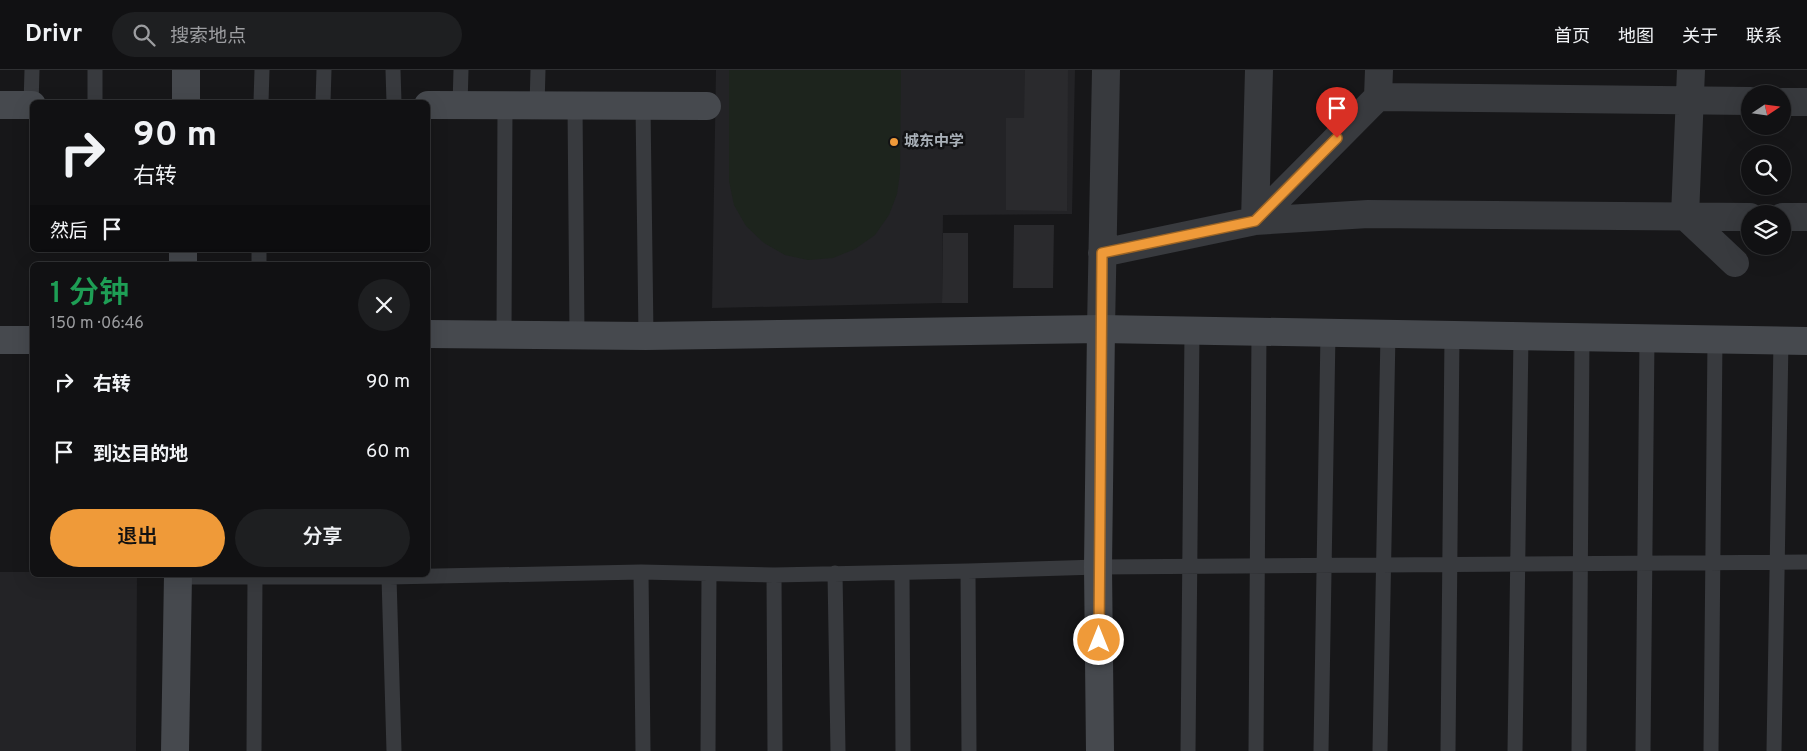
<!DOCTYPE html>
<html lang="zh">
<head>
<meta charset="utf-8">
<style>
	body { margin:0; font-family:Overpass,"Noto Sans SC",sans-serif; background:#1e1f21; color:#f1f3f6; height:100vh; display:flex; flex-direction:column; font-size:19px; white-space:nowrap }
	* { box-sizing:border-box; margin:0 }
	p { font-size:16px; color:#9c9da0 }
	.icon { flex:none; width:28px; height:28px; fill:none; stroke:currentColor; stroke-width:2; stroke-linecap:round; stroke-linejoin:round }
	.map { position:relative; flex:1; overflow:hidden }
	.drawer { position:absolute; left:30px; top:192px; width:400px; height:315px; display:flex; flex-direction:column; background:#111113; border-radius:8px; box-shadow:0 5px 20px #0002,0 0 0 1px #303133 }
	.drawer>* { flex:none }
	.hud { position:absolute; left:30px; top:30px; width:400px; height:152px; border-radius:8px; box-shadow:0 5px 20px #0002,0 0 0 1px #303133; background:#111113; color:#f1f3f6; overflow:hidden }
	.needle { width:32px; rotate:77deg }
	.tools { position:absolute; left:1741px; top:15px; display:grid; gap:10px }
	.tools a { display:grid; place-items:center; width:50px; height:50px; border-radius:50%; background:#111113; box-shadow:0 5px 20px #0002,0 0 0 1px #303133; font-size:25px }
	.pin { position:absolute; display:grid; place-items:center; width:42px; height:42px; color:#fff; margin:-51px -21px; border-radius:50% 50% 50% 0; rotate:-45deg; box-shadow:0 0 5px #0007 }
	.pin .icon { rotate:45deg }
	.me { position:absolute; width:55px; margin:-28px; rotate:0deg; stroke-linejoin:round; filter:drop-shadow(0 0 4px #0008) }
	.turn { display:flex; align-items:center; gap:18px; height:105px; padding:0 20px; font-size:22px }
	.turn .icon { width:65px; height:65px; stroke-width:2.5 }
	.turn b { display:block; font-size:35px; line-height:42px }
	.then { display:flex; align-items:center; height:48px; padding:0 20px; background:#0003; gap:10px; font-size:19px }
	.round { display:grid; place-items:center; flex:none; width:52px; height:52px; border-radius:26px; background:#1e1f21 }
	.overview { display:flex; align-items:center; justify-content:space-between; height:85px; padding:0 20px }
	h1 { font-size:30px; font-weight:600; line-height:38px; color:#1e9e55 }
	.button { display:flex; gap:10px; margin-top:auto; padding:10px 20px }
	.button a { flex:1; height:58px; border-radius:30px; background:#ef9a39; color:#111; font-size:20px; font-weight:600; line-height:58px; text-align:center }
	.button a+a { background:#1e1f21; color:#f1f3f6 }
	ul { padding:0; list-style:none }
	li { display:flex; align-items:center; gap:15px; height:70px; padding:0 20px }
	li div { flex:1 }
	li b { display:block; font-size:19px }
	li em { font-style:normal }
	header { display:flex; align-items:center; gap:30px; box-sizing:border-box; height:70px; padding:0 25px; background:#111113; border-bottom:1px solid #303133 }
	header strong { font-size:24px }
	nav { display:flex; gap:28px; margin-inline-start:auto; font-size:18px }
	.search { width:350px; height:45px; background:#1e1f21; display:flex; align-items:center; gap:12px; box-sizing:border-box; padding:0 18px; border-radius:28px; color:#9c9da0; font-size:19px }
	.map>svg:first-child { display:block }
</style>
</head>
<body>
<header>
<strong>Drivr</strong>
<div class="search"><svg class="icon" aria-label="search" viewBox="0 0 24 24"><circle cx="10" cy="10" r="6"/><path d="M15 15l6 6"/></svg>搜索地点</div>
<nav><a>首页</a><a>地图</a><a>关于</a><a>联系</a></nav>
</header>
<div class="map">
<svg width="1807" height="681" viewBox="0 0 1807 681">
	<rect width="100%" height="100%" fill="#171719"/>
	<path fill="#232326" d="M716 0H1075L1072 144 943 145 942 233 712 238Z
		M0 502H32V505H137L136 681H0Z"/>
	<path fill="#1d241d" d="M729 0H901L900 103 897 124 889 145 875 165 855 179 833 188 808 190 785 185 764 173 746 156 734 135 729 111Z"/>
	<path fill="#2a2a2d" d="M1025 0H1068L1067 141 1006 140V48H1024Z
		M1014 155H1054L1053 218H1013Z
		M943 163H968V233H942Z"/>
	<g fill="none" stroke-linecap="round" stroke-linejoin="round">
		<path stroke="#383a3e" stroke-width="15" d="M393 0 394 32
			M95 32V0
			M261 32 262 0
			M323 32 324 0
			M31 35 32 0
			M460 35 461 0
			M575 35 577 265
			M537 36 538 0
			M643 36 646 266
			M259 195V180
			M504 266 505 36
			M968 501 969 681
			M641 502 643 681
			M835 503 838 681
			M902 503 903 681
			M389 505V507L641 502 774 505 968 501 1098 497 1807 492
			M774 505 775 681
			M178 507H389L394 681
			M254 681 255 505
			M708 681 709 504
			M1188 681 1192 261
			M1256 681 1259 262
			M1321 681 1328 263
			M1380 681 1388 264
			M1448 681 1452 265
			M1515 681 1521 266
			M1579 681 1582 267
			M1643 681 1647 268
			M1711 681 1715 269
			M1774 681 1781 270"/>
		<path stroke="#383a3e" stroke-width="28" d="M1691 0 1685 146 1735 193
			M1378 27 1750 31
			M1782 32H1807
			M1782 147H1807
			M1255 151 1368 144 1750 147
			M1255 151 1378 27 1379 0
			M1102 183 1255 151 1259 0
			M1101 259 1106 0"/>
		<path stroke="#46494e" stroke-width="28" d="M186 32V0
			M0 35H32
			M428 35 707 36
			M183 195V180
			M428 264 646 266 1101 259 1807 271
			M0 270H32
			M175 681 178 505
			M1100 681 1098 497 1101 259"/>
	</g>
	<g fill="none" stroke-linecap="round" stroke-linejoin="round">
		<defs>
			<path id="route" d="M1099 570 1102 183 1255 151 1337 68"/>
		</defs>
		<use href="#route" stroke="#9b6425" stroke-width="12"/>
		<use href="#route" stroke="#ef9a39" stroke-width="9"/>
	</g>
	<circle fill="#ef9a39" stroke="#121214" stroke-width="2" cx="894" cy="72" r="5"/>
	<g text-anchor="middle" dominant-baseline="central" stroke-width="5" stroke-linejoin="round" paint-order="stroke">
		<g font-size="15" font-weight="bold" fill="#a9b0b8" stroke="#121214" text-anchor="start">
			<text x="904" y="72">城东中学</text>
		</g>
	</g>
</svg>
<div class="tools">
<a><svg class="needle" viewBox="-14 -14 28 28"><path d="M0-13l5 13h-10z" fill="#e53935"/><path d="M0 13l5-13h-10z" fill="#9c9da0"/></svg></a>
<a><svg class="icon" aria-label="search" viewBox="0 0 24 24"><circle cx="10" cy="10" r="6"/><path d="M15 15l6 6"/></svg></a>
<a><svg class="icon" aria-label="layers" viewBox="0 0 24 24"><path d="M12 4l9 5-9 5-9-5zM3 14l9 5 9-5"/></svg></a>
</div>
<div class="pin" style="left:1337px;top:68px;background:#d93025"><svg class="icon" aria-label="arrive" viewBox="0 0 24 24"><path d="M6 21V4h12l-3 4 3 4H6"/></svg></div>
<svg class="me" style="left:1099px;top:570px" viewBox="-20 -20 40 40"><circle r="17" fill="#ef9a39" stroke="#fff" stroke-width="3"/><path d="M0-11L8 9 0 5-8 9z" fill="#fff"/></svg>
<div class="hud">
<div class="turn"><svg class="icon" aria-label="right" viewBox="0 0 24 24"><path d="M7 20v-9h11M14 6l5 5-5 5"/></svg><div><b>90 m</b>右转</div></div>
<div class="then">然后<svg class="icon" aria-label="arrive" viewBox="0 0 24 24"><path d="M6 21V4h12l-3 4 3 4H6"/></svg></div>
</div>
<section class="drawer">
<div class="overview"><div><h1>1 分钟</h1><p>150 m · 06:46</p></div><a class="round"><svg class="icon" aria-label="close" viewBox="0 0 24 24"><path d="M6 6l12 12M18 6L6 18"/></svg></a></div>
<ul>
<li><svg class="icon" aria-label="right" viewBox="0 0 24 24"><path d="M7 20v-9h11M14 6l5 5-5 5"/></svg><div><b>右转</b></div><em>90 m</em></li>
<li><svg class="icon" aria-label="arrive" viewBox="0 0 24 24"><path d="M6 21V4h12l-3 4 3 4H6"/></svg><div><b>到达目的地</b></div><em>60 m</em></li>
</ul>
<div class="button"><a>退出</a><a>分享</a></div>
</section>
</div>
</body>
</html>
